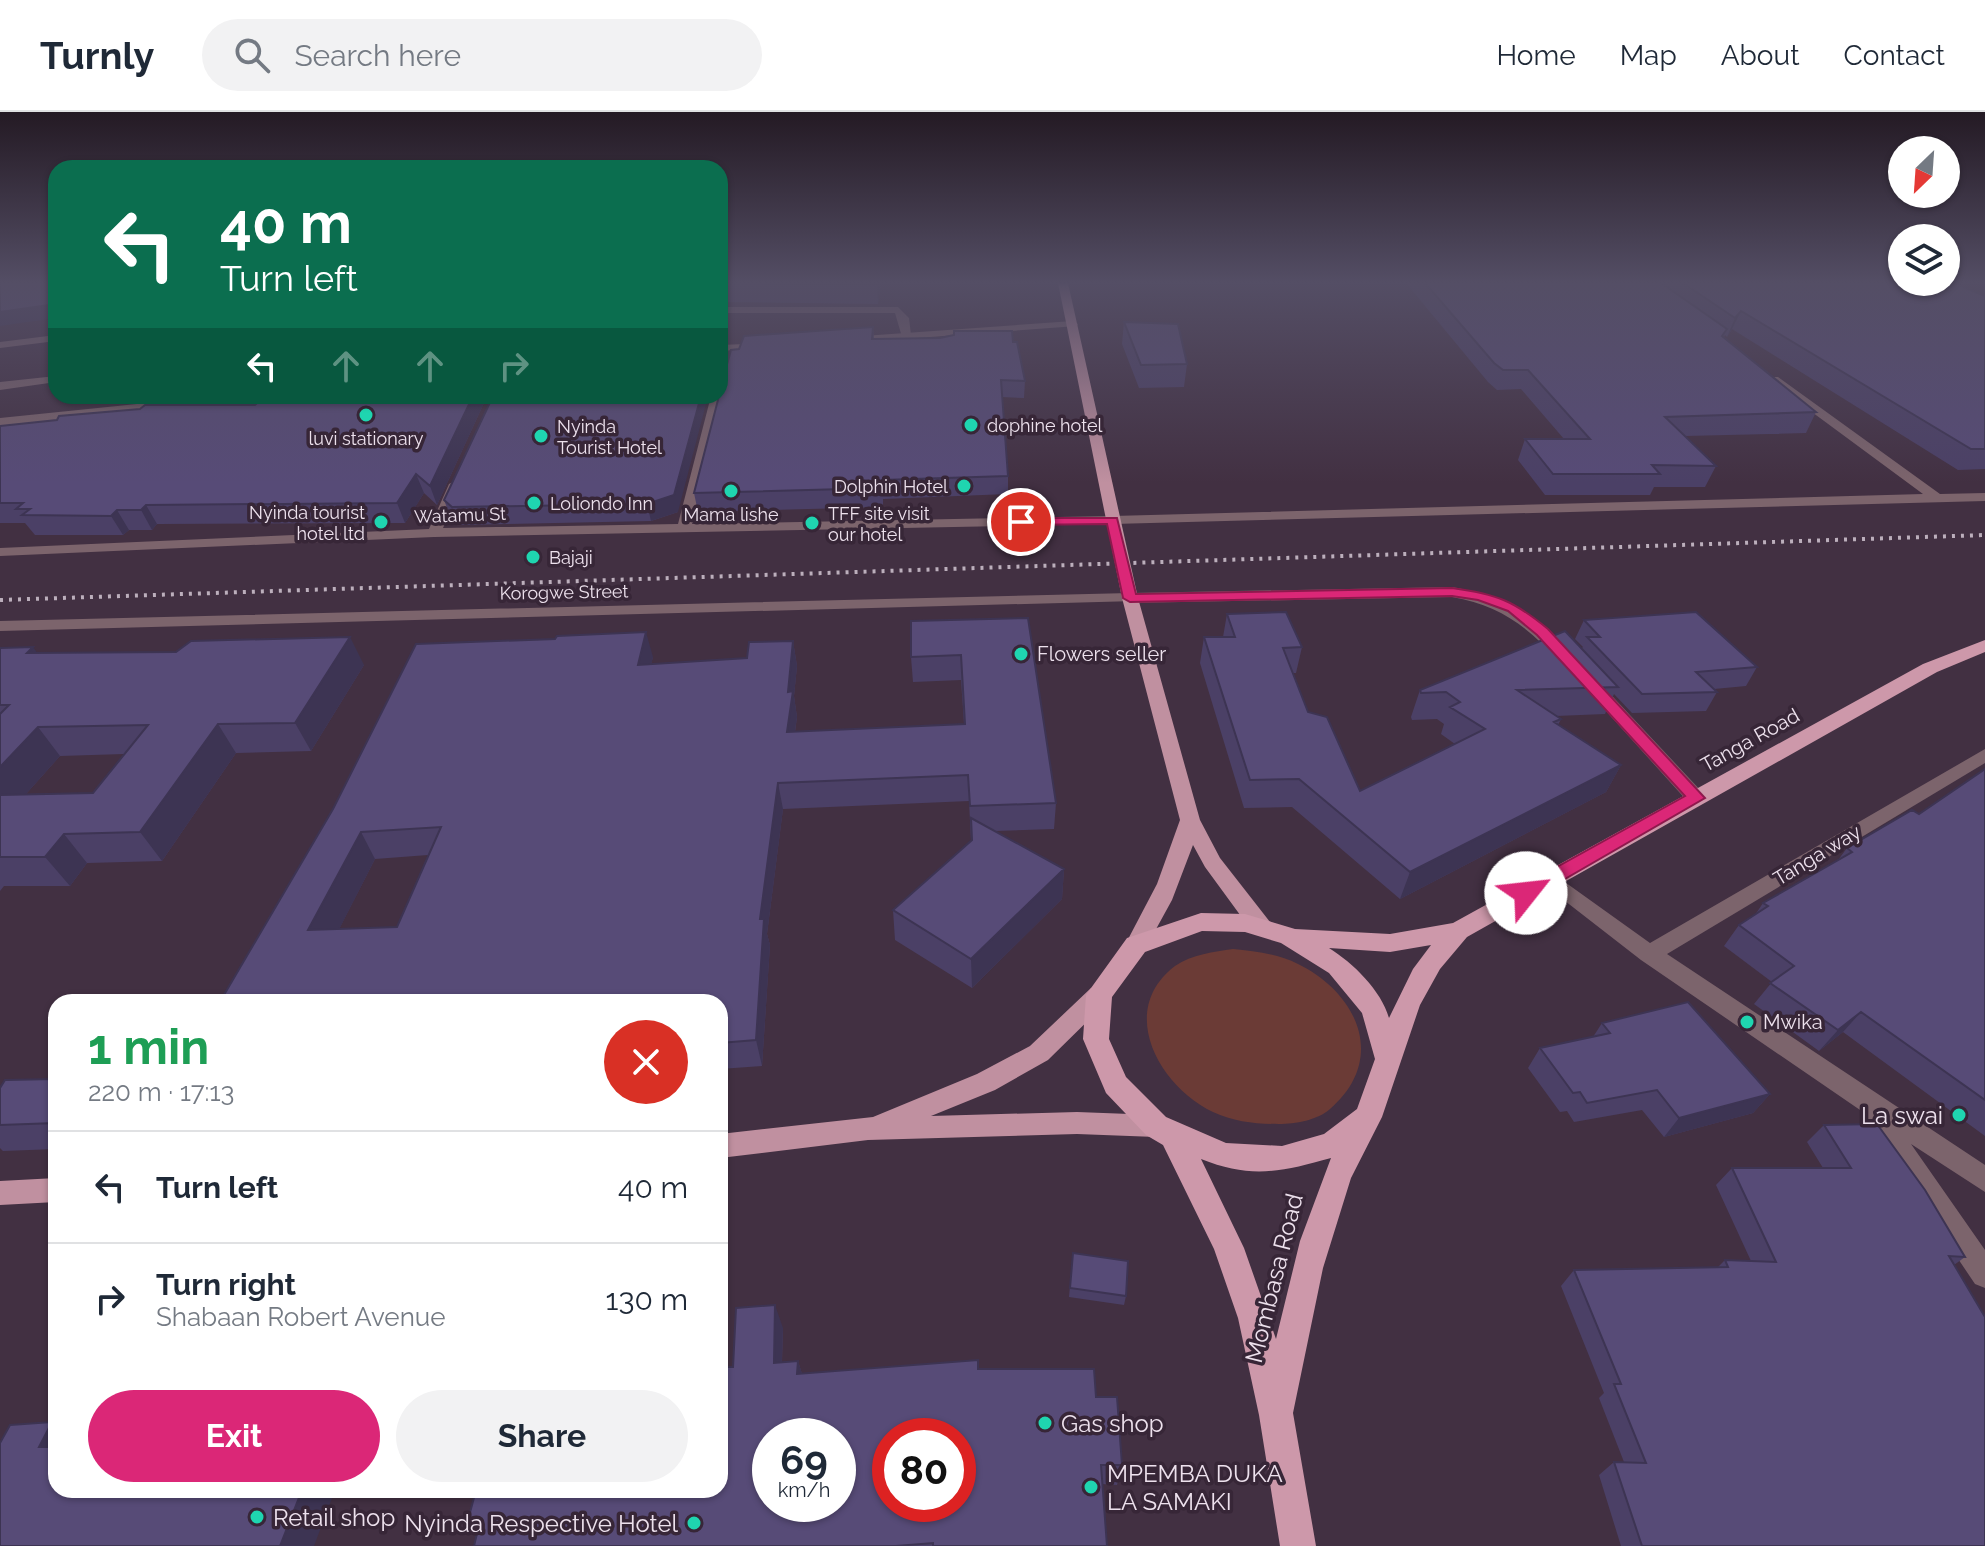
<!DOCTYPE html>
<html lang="en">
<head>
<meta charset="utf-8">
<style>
	body { margin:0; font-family:Raleway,sans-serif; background:#f2f2f3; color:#1f2937; height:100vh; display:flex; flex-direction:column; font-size:30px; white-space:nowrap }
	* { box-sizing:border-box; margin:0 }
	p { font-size:26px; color:#747a83 }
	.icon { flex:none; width:44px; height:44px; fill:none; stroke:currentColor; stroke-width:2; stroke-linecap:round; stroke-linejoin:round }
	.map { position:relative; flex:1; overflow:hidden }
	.side { position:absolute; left:48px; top:882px; width:680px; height:504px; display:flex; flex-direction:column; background:#fff; border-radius:24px; box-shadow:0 2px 6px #0004 }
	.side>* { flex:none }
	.banner { position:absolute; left:48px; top:48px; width:680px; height:244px; border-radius:24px; box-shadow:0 2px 6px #0004; background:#0b6e4f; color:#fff; overflow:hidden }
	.needle { width:52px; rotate:205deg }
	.tools { position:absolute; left:1888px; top:24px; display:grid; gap:16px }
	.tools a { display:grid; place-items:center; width:72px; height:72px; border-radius:50%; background:#fff; box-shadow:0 2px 6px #0004; font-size:40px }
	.speed { position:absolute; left:752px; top:1306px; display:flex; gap:16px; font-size:40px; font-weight:700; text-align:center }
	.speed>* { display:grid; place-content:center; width:104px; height:104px; border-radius:50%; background:#fff; box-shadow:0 2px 6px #0004; line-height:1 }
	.speed small { font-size:20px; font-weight:400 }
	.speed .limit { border:12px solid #d22; background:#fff; color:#111 }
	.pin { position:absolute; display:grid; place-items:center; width:68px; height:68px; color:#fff; margin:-34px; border:4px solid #fff; border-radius:50%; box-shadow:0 2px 8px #0007 }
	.me { position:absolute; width:88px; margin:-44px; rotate:61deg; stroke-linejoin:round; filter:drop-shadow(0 0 6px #0008) }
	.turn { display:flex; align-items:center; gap:28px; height:168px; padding:0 40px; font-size:36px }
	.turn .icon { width:104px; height:104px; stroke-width:2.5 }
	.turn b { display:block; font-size:56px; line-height:68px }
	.lanes { display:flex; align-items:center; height:76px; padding:0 40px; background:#0003; justify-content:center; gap:40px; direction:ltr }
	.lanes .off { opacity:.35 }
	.round { display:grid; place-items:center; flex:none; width:84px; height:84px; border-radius:42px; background:#f2f2f3 }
	.headline { display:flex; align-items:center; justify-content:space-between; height:136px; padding:0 40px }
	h1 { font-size:48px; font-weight:700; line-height:60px; color:#1e9e55 }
	.action { display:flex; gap:16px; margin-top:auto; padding:16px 40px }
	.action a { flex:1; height:92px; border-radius:48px; background:#db2777; color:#fff; font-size:32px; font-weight:700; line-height:92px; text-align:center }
	.action a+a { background:#f2f2f3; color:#1f2937 }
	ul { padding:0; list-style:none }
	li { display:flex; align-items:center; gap:24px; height:112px; padding:0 40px; border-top:2px solid #e0e1e3 }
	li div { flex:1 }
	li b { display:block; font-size:30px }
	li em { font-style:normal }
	header { display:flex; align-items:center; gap:48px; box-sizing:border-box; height:112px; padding:0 40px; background:#fff; border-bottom:2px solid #e0e1e3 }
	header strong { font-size:38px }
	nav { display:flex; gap:44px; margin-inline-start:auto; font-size:28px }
	.search { width:560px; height:72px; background:#f2f2f3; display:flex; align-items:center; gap:20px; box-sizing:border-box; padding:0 28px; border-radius:44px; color:#747a83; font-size:30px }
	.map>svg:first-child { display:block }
</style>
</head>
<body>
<header>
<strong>Turnly</strong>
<div class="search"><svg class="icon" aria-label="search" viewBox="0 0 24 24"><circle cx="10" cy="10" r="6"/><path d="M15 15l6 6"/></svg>Search here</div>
<nav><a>Home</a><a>Map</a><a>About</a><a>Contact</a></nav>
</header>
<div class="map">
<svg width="1985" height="1434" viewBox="0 0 1985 1434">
	<rect width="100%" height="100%" fill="#423042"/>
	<path fill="#6b3b36" d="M1233 837C1255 839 1278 842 1298 852 1359 882 1387 948 1330 997 1318 1008 1295 1012 1279 1012 1257 1012 1234 1010 1213 1000 1160 975 1116 899 1175 854 1192 842 1214 840 1233 837Z"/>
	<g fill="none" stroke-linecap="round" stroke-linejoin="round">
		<path fill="#7c646c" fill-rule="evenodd" d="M720 195H898L909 206 911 223 902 225 895 201H720Z
			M1770 265H1778L1940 382 1985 381V389L1113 412 1106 408 1113 404 1923 382 1770 269Z
			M1452 475C1502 484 1542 504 1573 545L1571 549H1559C1527 514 1499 493 1452 485L1130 491 1122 486 1130 481Z
			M1593 569 1599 570 1703 681 1706 686 1703 691H1689L1587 578 1584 574 1587 570Z"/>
		<path fill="#7c646c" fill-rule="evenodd" d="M1073 209 1078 212 1077 214 849 231 844 228 849 225Z
			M56 223V229L0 236V230Z
			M770 231 771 233 766 236 720 239V233Z
			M56 264V270L0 278V270Z
			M720 281 723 284 692 412 1113 404 1120 408 1113 412 434 425 0 444V436L429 417 449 372 456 368 463 372 443 416 678 412 711 284H720Z
			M215 284H255L249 288 0 314V306Z
			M1130 481 1138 486 1136 489 0 519V509Z
			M1985 637V651L1667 842 1985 1053V1080L1911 1032 1985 1138V1176L1975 1172 1866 1010 1863 1000 1641 848 1538 768 1541 763H1555L1650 831Z"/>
		<path fill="#c090a0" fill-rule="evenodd" d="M1058 171H1068L1138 486 1200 708 1220 746 1270 810 1273 816 1270 822 1262 824 1254 822 1205 755 1193 733 1172 788 1144 839 1136 842 1128 839 1125 833 1157 772 1180 708 1122 486Z
			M1099 874 1107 876 1111 883 1107 890 1048 948 995 978 931 1004 1077 1000 1156 1003 1165 1006 1169 1014 1165 1022 1156 1025 1077 1022 868 1028 720 1046V1022L873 1005 977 962 1030 934 1091 876Z
			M56 1066V1090L0 1093V1069Z"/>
		<path fill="#cd98aa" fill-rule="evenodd" d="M1985 528V540L1937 560 1467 825 1440 857 1420 893 1382 1005 1351 1066 1323 1156 1293 1301 1316 1434H1280L1259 1303 1238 1206 1214 1137 1163 1033 1146 1023 1106 981 1083 927 1086 883 1127 826 1201 801 1245 802 1295 817 1390 822 1453 811 1923 552ZM1202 819 1245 820 1281 831 1329 861 1362 901 1375 947 1357 997 1324 1022 1282 1034 1226 1031 1166 1005 1126 965 1109 927 1112 885 1145 840ZM1431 833 1413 857 1389 906C1381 878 1353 851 1329 836L1390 840ZM1331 1046 1300 1129 1276 1227 1244 1136 1201 1047C1251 1067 1281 1060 1331 1046Z"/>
		<path stroke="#bcafbc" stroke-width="4" stroke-dasharray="3 6" stroke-linecap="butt" d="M0 488 1985 423"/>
	</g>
	<path fill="#4b4066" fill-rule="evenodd" d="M720 171H881L878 192 720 190Z
		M1406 171H1954L1985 184V357L1958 358 1732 217 1727 225 1725 223 1724 225 1816 300 1806 321 1685 324 1716 354 1705 375H1654L1650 383H1545L1518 348 1525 327H1564L1521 277 1497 278 1488 270Z
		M1124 210 1187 252 1184 275 1139 276 1122 232Z
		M873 215 874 227 1013 230 1025 269 1024 286 1002 285 1008 364V382L883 387V395L698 400 694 381 721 276 720 260 726 256 739 237Z
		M264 284H482L484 291 437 393 424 381 405 411 157 412 152 418H129L123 423H35L25 411H0V314L57 308 255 293Z
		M493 284 678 400 651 409 458 413 451 406 444 388Z
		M1227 502 1302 535 1296 561H1293L1308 600 1360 679 1455 632 1441 622 1444 612 1437 607 1412 608 1411 605 1420 578 1581 537 1583 535 1575 527 1584 508 1757 555 1746 574 1714 577 1717 580 1706 599 1632 601 1614 582 1605 602 1556 604 1561 607 1558 613 1621 653 1606 680 1400 787 1292 695 1244 696 1200 551 1204 525H1223Z
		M1028 506 1056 691 1054 717 995 719 1064 757 1062 787 972 876 895 828 893 798 971 729 969 689 783 697 767 822 770 833 762 954 720 957V890L221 888 333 697 653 545 651 552 747 546 793 529 797 554 794 584 797 605 795 620 964 612 961 568 913 570 911 545ZM428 743 397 815 339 817 375 747Z
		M0 536 38 541 364 553 311 639 236 641 162 749 87 751 70 774H4L0 779ZM124 642 93 681 26 682 60 644Z
		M1985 657V1024L1843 920 1819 939 1754 892 1772 870 1724 834 1739 813 1755 803 1763 791 1838 748 1847 736 1919 702Z
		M1602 911 1770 982 1753 1001 1664 1025 1642 998 1574 1010 1567 999 1560 1000 1528 956 1540 936 1593 925Z
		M56 967V1037L3 1039 0 1036V976Z
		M1824 1013 1965 1145 1954 1153 1985 1434H1621L1599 1363 1614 1350H1624L1599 1286 1604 1281 1561 1174 1574 1158 1718 1155 1725 1148 1751 1149 1716 1073 1732 1056H1823L1807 1030Z
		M1073 1141 1126 1184 1124 1193 1069 1185Z
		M783 1216 782 1250 798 1249 802 1262 978 1257 1096 1285 1122 1353 1117 1373 1102 1372 1107 1434H474L478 1417 468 1408 720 1378 733 1255Z"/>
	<path fill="#3d3453" d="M877 171H881L878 192 877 173Z
		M56 192V206L0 214V200Z
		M1741 199 1732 217 1727 225 1735 206Z
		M473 284H482L484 291 437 393 430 374Z
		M701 284H708L678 400 651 409 647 392Z
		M416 362 424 381 405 411 397 391Z
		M146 393 157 412 152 418 141 398Z
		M117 398 129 418 123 423 111 404Z
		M646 520 653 545 645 579 638 553Z
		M350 525 364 553 311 639 295 611Z
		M793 529 797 554 794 584 797 605 791 646 787 620 788 580Z
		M33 535 53 563 27 541Z
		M218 612 236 641 162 749 140 720Z
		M38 615 60 644 0 711V655Z
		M1621 653 1606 680 1400 787 1410 760Z
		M778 671 783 697 767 822 770 833 762 954 756 928 760 807Z
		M361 720 375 747 325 845 308 818Z
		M64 722 87 751 70 774 45 745Z
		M1064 757 1062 787 972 876 971 847Z
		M1861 900 1843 920 1819 939 1838 918Z
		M1770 982 1753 1001 1664 1025 1679 1006Z
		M775 1193 783 1216 781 1273 774 1251Z
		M798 1249 805 1271 797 1262Z
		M52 1310 56 1312V1345L39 1335Z
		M302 1378H335L314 1434H280Z"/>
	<path fill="#574b77" stroke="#3d3453" stroke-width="2" fill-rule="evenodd" d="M0 171H56V192L0 200Z
		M720 171H877V173Z
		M1425 171H1661L1727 217 1722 224 1816 300 1665 305 1716 354 1652 353 1660 362H1553L1525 327H1590L1528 258H1503L1494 251Z
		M1683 171H1954L1985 184V337H1971L1741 199 1735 206Z
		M1124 210 1178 212 1187 252 1141 253Z
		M873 215 872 227 940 226 954 223V219H1012L1013 230H1017L1025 269 1001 268 1008 364 882 368V376L694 381 719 284H720L723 268 720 264V260L726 256 731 238 739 237 744 224Z
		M264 284H473L430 374 416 362 397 391 146 393 141 398H117L111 404 22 403 30 397H16L23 391H0V314L57 308 59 304 140 297 145 293H255Z
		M493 284H701L674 383 647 392 452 395 444 388Z
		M1286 500 1302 535 1283 536 1308 600 1327 605 1360 679 1485 617 1450 595 1460 590 1446 580 1421 581 1420 578 1565 519 1618 575 1517 578 1561 607 1554 610 1621 653 1410 760 1299 667 1250 668 1204 525H1235L1227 502Z
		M1696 500 1757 555 1696 560 1717 580 1642 582 1587 525H1600L1584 508Z
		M1028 506 1056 691 970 694 968 663 778 671 760 807H764L756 928 720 931V890H175V889L221 888 333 697 416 532 555 527 557 524 646 520 638 553 747 546 749 530 793 529 788 580 793 579 787 620 965 612 961 543 911 545V509ZM441 715 397 815 308 818 361 720Z
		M350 525 295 611 218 612 140 720 64 722 45 745H0V683L93 681 148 613 38 615 0 655V602L9 593H0V536L33 535 27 541 176 540 191 529Z
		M1985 657V988L1861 900 1838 918 1770 871 1794 854 1739 813 1768 794 1763 791 1852 740 1847 736 1912 698 1919 702Z
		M971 706 1064 757 971 847 893 798 972 728Z
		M1688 890 1770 982 1679 1006 1657 978 1587 991 1580 980 1573 981 1540 936 1610 921 1602 911Z
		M56 967V1011L0 1013V976L5 968Z
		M1877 1012 1925 1078 1965 1145 1949 1144 1985 1205V1434H1642L1614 1350 1646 1351 1614 1272H1621L1574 1158 1728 1155 1725 1148 1776 1150 1732 1056H1851L1824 1013Z
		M1073 1141 1128 1149 1126 1184 1070 1176Z
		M775 1193 774 1251 798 1249 797 1262 978 1248V1257H1094L1096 1285H1117L1122 1353H1101L1107 1434H933V1431L896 1434H474L480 1409 468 1408 476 1378H720V1255H733L736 1196ZM770 1324H838V1392H770ZM890 1324H958V1392H890Z
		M52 1310 39 1335H56V1378H302L280 1434H0V1331L10 1313Z"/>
	<linearGradient id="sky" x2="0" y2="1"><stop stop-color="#241a24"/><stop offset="0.46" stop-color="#544e65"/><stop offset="1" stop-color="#544e65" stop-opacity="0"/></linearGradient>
	<rect width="1985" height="371" fill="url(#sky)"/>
	<path fill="#db2777" stroke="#8e194d" stroke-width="2" d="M1021 406H1117L1136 482 1452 476C1497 482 1514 489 1548 517L1705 686 1532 786H1519L1516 781 1519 776 1685 684 1537 523 1508 499 1478 488 1452 484 1130 490 1123 486 1107 412 1016 413V407Z"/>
	<g fill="#1fd5b0" stroke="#372637" stroke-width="3">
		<circle cx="366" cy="303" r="8"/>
		<circle cx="971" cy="313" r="8"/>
		<circle cx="541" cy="324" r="8"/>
		<circle cx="964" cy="374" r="8"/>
		<circle cx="731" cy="379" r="8"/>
		<circle cx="534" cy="391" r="8"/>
		<circle cx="381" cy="410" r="8"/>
		<circle cx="812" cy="411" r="8"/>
		<circle cx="533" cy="445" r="8"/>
		<circle cx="1021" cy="542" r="8"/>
		<circle cx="1747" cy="910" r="8"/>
		<circle cx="1959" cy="1003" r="8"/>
		<circle cx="1045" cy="1311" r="8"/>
		<circle cx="1091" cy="1375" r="8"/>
		<circle cx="257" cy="1405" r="8"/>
		<circle cx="694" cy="1411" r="8"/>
	</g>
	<g text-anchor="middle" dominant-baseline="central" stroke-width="7" stroke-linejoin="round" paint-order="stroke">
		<g font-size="18" fill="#ede1ed" stroke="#372637" text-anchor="start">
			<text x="987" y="313">dophine hotel</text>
			<text x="557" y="314">Nyinda<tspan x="557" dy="21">Tourist Hotel</tspan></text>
			<text x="366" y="326" text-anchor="middle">luvi stationary</text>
			<text x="948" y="374" text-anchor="end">Dolphin Hotel</text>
			<text x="550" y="391">Loliondo Inn</text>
			<text x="365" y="400" text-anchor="end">Nyinda tourist<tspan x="365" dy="21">hotel ltd</tspan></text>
			<text x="828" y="401">TFF site visit<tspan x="828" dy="21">our hotel</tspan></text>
			<text x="731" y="402" text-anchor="middle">Mama lishe</text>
			<text x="549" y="445">Bajaji</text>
		</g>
		<g font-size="18" fill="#ede1ed" stroke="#372637">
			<text transform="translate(460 403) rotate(-2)">Watamu St</text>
			<text transform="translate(564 480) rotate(-1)">Korogwe Street</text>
		</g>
		<g font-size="20" fill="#ede1ed" stroke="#372637" text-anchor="start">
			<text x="1037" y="542">Flowers seller</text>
			<text x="1763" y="910">Mwika</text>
		</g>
		<g font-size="20" fill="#ede1ed" stroke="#372637">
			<text transform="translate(1750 628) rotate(-29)">Tanga Road</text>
			<text transform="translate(1817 743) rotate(-31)">Tanga way</text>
		</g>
		<g font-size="24" fill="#ede1ed" stroke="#372637" text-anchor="start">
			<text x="1943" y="1003" text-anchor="end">La swai</text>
			<text x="1061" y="1311">Gas shop</text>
			<text x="1107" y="1361">MPEMBA DUKA<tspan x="1107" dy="28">LA SAMAKI</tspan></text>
			<text x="273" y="1405">Retail shop</text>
			<text x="678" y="1411" text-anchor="end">Nyinda Respective Hotel</text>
		</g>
		<g font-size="24" fill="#ede1ed" stroke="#372637">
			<text transform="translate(1274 1166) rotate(-76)">Mombasa Road</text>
		</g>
	</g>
</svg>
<div class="tools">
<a><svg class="needle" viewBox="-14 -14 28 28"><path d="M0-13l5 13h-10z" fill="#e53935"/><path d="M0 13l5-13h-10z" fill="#747a83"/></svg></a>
<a><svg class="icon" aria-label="layers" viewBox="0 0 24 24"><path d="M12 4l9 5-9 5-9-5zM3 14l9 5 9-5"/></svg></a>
</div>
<div class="speed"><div>69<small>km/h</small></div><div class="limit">80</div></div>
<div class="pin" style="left:1021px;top:410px;background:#d93025"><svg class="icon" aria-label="arrive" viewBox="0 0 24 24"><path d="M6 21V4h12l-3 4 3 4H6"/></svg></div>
<svg class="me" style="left:1526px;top:781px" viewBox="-20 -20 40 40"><circle r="19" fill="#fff"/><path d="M0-13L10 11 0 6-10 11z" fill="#db2777"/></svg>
<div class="banner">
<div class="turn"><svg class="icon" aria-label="left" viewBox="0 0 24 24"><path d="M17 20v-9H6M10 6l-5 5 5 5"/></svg><div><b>40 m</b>Turn left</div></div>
<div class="lanes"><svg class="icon" aria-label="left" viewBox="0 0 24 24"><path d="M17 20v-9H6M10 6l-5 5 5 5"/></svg><svg class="icon off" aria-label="ahead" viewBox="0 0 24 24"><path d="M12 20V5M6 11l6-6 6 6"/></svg><svg class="icon off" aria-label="ahead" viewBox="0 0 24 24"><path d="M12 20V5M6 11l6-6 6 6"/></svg><svg class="icon off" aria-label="right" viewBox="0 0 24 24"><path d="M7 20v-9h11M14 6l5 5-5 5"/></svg></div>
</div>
<section class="side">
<div class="headline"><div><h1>1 min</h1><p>220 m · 17:13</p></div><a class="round" style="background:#d93025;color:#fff"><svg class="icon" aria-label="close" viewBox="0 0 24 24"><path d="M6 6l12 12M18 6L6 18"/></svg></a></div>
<ul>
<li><svg class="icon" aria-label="left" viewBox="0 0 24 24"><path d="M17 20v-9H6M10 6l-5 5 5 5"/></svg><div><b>Turn left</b></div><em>40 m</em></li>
<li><svg class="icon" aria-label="right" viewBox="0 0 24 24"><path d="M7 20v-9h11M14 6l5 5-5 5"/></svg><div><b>Turn right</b><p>Shabaan Robert Avenue</p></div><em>130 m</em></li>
</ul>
<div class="action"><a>Exit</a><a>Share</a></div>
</section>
</div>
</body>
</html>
